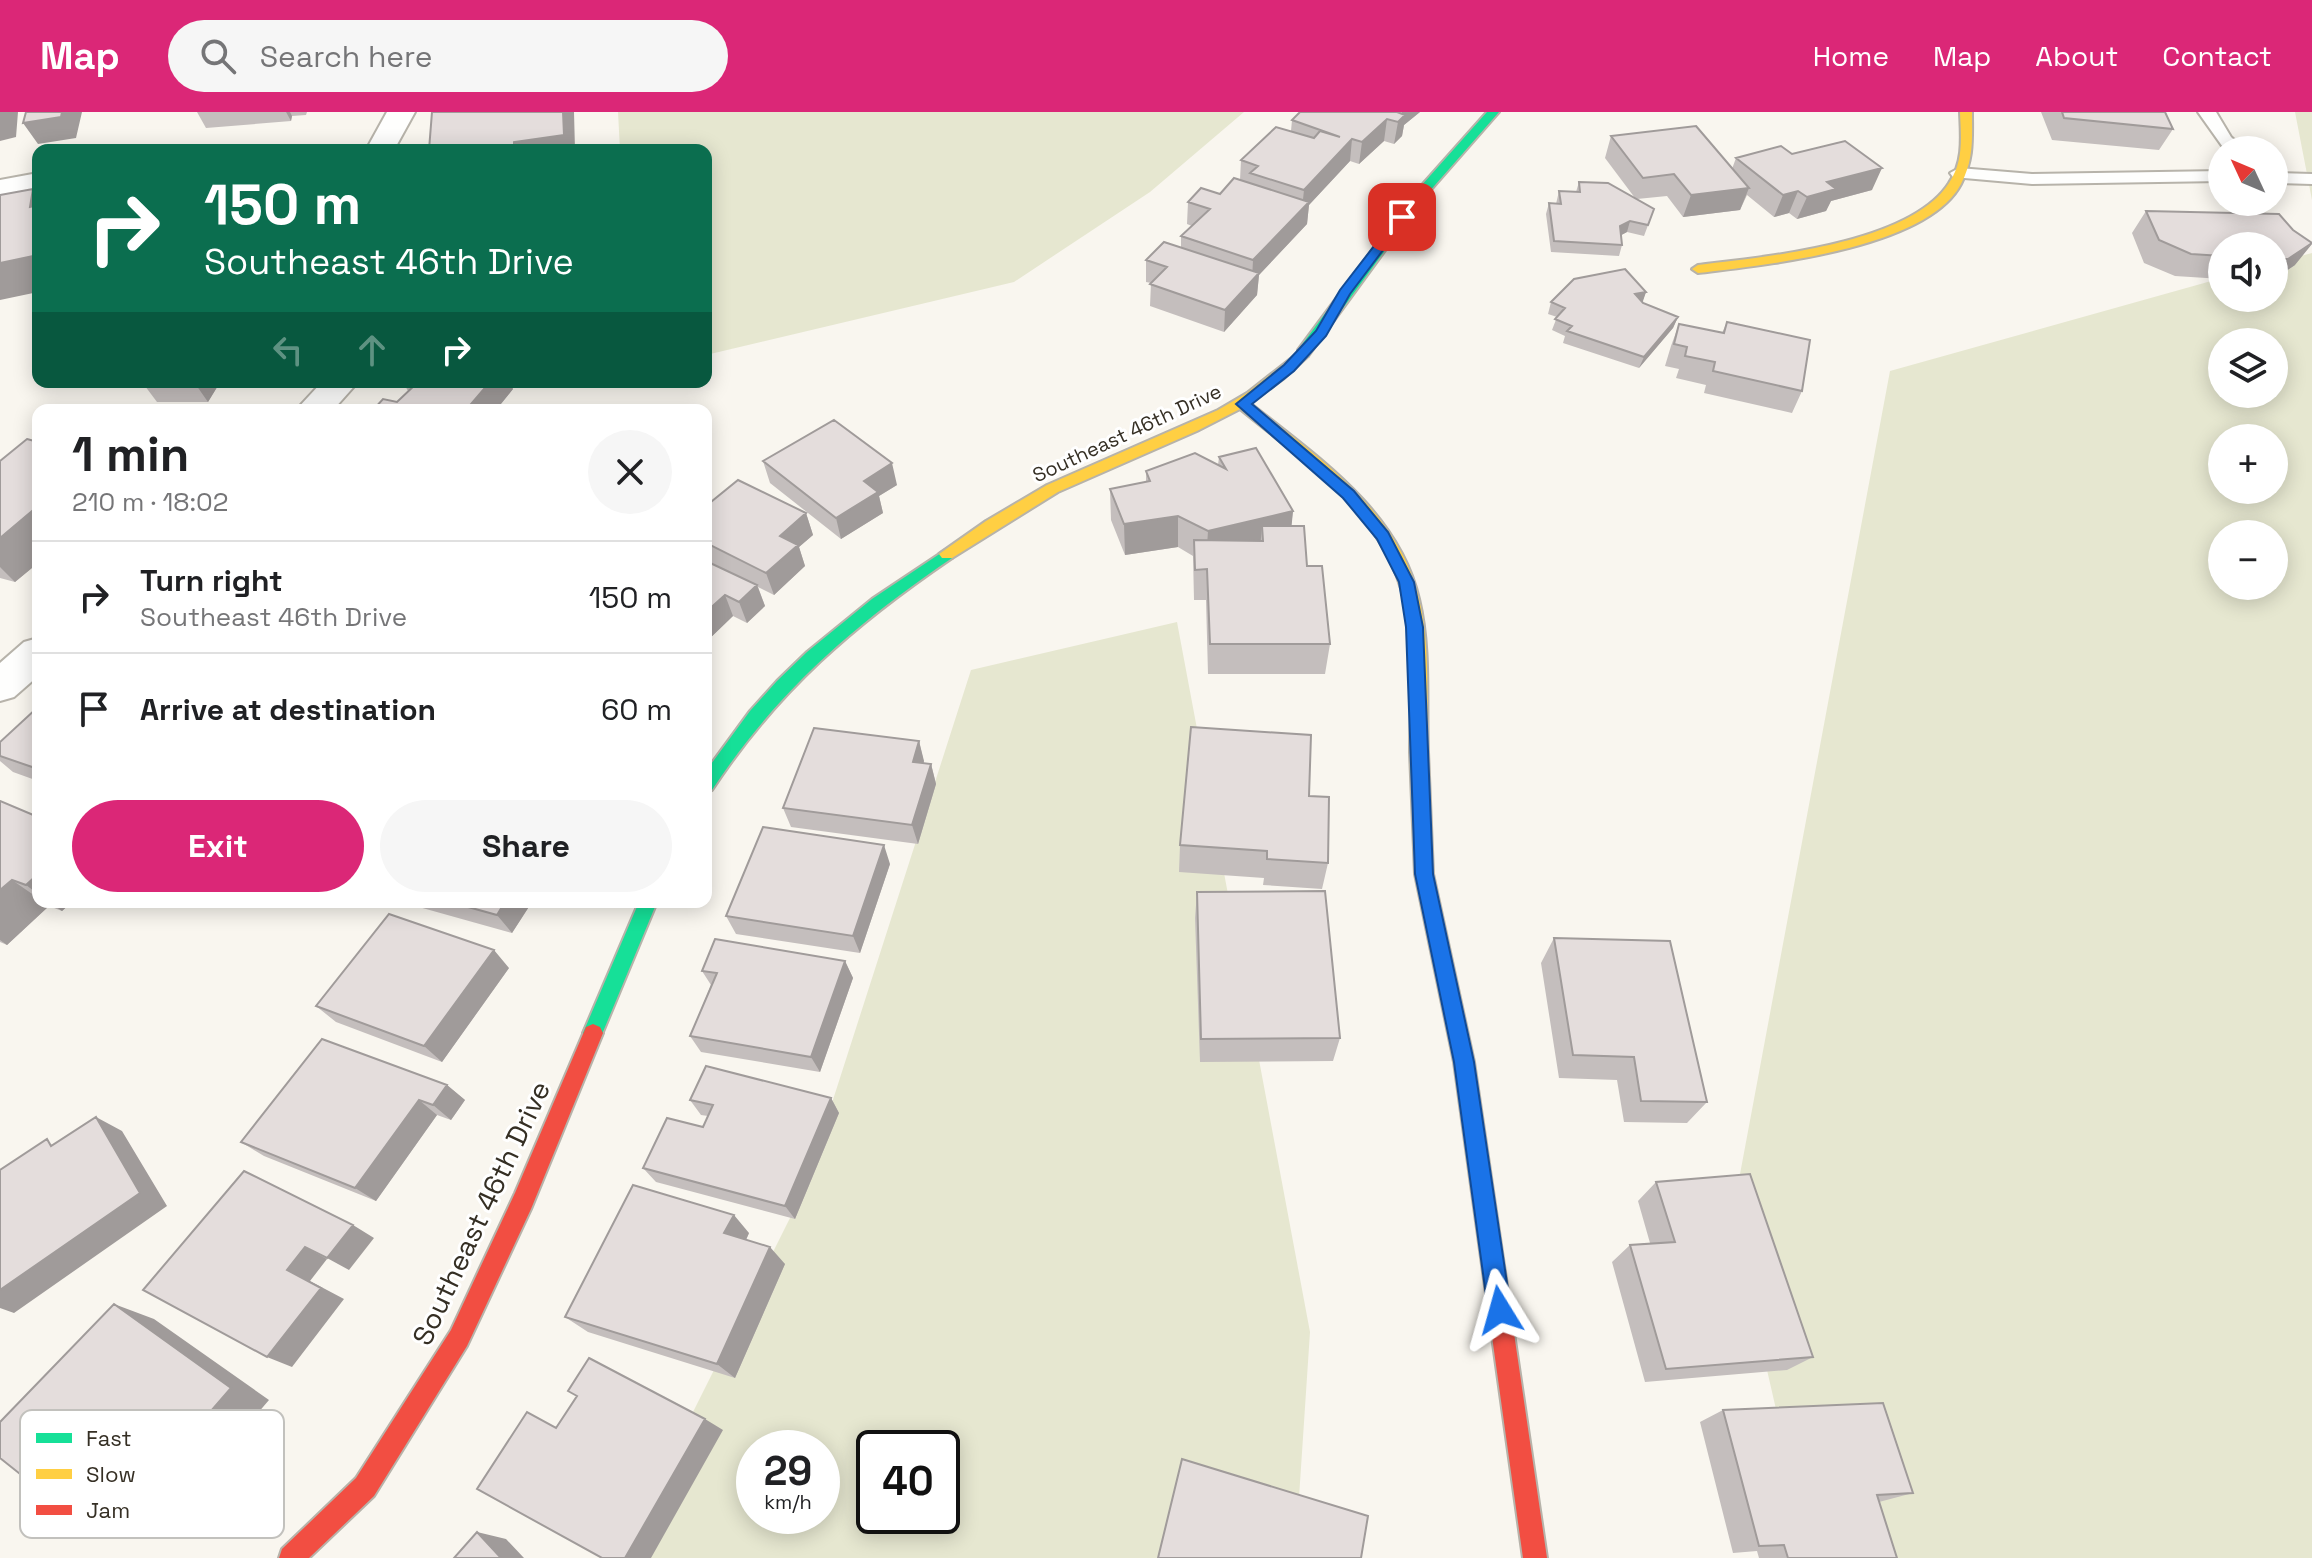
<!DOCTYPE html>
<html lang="en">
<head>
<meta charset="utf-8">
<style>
	body { margin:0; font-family:"Space Grotesk",sans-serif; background:#f6f6f6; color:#202124; height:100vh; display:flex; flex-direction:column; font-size:30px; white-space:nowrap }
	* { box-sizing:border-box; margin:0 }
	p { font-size:26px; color:#757577 }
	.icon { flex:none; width:44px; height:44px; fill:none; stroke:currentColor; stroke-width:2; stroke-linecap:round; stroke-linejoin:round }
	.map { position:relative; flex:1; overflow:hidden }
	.details { position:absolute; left:32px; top:292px; width:680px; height:504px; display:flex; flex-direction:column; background:#fff; border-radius:16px; box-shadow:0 4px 20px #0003 }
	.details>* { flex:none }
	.top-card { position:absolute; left:32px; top:32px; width:680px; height:244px; border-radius:16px; box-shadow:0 4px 20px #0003; background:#0b6e4f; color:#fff; overflow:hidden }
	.needle { width:52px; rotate:314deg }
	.fabs { position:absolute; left:2208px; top:24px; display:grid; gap:16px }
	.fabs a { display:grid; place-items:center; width:80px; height:80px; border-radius:50%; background:#fff; box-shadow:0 4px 20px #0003; font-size:40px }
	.speed { position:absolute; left:736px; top:1318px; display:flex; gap:16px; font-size:40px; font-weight:700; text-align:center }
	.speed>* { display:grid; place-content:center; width:104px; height:104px; border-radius:50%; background:#fff; box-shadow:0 4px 20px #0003; line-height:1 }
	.speed small { font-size:20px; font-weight:400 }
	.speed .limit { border:4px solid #111; border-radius:12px; background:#fff; color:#111 }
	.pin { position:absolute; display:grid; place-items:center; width:68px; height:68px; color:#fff; margin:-34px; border-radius:16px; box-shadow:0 4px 12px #0006 }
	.me { position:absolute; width:88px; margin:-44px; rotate:352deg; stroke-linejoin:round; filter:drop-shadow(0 0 6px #0008) }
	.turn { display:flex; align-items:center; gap:28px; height:168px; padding:0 40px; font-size:36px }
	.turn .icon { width:104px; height:104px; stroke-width:2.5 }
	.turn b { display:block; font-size:56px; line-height:68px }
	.lanes { display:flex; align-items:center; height:76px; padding:0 40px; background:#0003; justify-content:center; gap:40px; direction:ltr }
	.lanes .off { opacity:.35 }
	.round { display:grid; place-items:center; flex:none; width:84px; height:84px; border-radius:42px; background:#f6f6f6 }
	.headline { display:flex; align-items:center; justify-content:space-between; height:136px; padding:0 40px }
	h1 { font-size:48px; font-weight:600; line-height:60px }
	.action { display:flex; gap:16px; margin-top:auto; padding:16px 40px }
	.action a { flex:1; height:92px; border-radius:48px; background:#db2777; color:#fff; font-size:32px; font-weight:600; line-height:92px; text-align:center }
	.action a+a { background:#f6f6f6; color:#202124 }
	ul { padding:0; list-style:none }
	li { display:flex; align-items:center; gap:24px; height:112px; padding:0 40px; border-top:2px solid #e0e0e0 }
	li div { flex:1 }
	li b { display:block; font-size:30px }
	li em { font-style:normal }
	header { display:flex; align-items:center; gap:48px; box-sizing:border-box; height:112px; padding:0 40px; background:#db2777; color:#fff }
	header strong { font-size:38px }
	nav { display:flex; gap:44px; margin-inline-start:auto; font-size:28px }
	.search { width:560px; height:72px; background:#f6f6f6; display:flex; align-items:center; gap:20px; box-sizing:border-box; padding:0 28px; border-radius:44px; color:#757577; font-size:30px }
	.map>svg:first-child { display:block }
</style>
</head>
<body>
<header>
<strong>Map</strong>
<div class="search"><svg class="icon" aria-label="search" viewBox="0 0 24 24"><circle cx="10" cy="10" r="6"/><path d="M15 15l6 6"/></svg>Search here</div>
<nav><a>Home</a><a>Map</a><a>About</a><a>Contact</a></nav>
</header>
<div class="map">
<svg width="2312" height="1446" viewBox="0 0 2312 1446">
	<rect width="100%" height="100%" fill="#f9f6ef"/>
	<path fill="#e6e7d0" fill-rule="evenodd" d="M618 0H1244L1150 80 1014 170 706 243V38H620Z
		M2295 0H2312V88Z
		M2312 141V1446H1810L1732 1105 1890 259 2222 166V186H2274V151ZM2222 230H2274V282H2222ZM2222 326H2274V378H2222ZM2222 422H2274V474H2222Z
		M1177 510 1310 1220 1295 1446H620L804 1078 971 558ZM754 1336H822V1404H754ZM874 1336H942V1404H874Z"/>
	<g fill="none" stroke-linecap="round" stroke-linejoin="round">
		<defs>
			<path id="lane" d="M2198 0H2216L2231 25 2245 38H2225Z
				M1959 56 2032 62 2222 59V69L2032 72 1953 65 1950 61Z
				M2274 61 2312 62V72L2274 71Z"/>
			<path id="street" d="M387 0H415L394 38H366Z
				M38 61V79L0 86V68Z
				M322 270H358L333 298H296Z
				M38 526V564L14 585 0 589V551L24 530Z"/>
			<path id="fast" d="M1487 0H1499L1421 89 1308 244H1298V238L1413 83Z
				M947 437 952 438V446C855 512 777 579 712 678L706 680V659L750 599 777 569 807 540 872 487Z
				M1419 633 1428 640 1433 762 1474 950 1505 1160 1502 1168 1494 1171 1486 1168 1483 1160 1454 950 1415 762 1410 640Z
				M639 790H657L600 927 593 930 586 927 583 921Z"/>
			<path id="slow" d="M1960 0H1972C1972 27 1974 47 1961 72 1927 137 1764 153 1698 161L1692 157 1698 153C1764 145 1910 132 1949 71 1964 49 1961 25 1960 0Z
				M1303 237 1308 238V244L1283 267 1250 291C1316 344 1399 399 1419 487 1431 536 1426 590 1428 640L1419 647 1410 640C1410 590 1415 537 1404 488 1385 402 1303 349 1240 297L1197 319 1058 380 952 446H942L939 442 986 409 1047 373 1218 298 1247 281Z"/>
			<path id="jam" d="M593 912 600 915 603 921 531 1097 467 1234 374 1384 309 1446H279L282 1437 356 1366 451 1218 515 1081 586 915Z
				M1494 1149 1502 1152 1505 1160 1547 1446H1523L1483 1160 1486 1152Z"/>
		</defs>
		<use href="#lane" stroke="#b7b3aa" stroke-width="4"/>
		<use href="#street" stroke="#b7b3aa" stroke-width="4"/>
		<use href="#fast" stroke="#b7b3aa" stroke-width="4"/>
		<use href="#slow" stroke="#b7b3aa" stroke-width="4"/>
		<use href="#jam" stroke="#b7b3aa" stroke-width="4"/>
		<use href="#lane" fill="#fefefd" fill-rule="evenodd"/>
		<use href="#street" fill="#fefefd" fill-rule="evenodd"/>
		<use href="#fast" fill="#16e098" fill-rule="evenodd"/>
		<use href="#slow" fill="#ffcf43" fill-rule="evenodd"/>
		<use href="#jam" fill="#f24e42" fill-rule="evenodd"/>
	</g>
	<path fill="#c4bebd" d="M197 0H307L306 3 292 4 291 9 206 16Z
		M1300 0H1420L1404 13 1402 24 1394 32 1384 29 1359 52 1350 49 1309 93 1307 112 1259 163 1257 183 1224 220 1150 194 1151 171 1146 170V148L1181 135V124L1192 114 1187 112 1188 90 1220 82 1240 68 1241 48 1291 19 1292 8Z
		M2041 0H2165L2173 17 2159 38 2052 28Z
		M1611 24 1732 57 1736 46 1792 42 1872 78 1831 89 1826 99 1797 107 1789 101 1774 105 1747 83 1740 98 1683 105 1667 84 1637 87 1654 97 1644 124 1627 120 1621 123 1622 133 1619 144 1551 140 1546 102 1549 91 1556 92 1559 79 1576 80 1579 70 1635 86 1605 46Z
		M2146 99 2279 102 2295 153 2274 167V134H2222V167L2175 164 2144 151 2132 121Z
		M1646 180 1642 190 1643 191 1678 205 1673 216 1639 256 1563 231 1565 224 1552 218 1557 205 1548 202 1551 190Z
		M1727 210 1802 279 1792 301 1704 281 1706 273 1676 266 1679 257 1665 254 1671 234 1679 212 1722 221Z
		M142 270H242L241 272H219L208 290H157Z
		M403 270H509L513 277 496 298H373L397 290 408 279Z
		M38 330V451L15 470 0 466V349Z
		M1219 345 1293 399 1291 414 1307 454 1330 532 1325 562H1208L1206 488H1194L1193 444 1178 435 1125 443 1111 408 1110 377 1146 370V359L1218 353Z
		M763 349 897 373 879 384 883 401 841 427 770 371Z
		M706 394 806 401 813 423 799 435 805 454 774 483 758 475 765 494 747 511 733 504 706 530V449L721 456 706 448Z
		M38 595V669L13 660 0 649V630Z
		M919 629 924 651 931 652 936 672 918 732 791 715 783 696Z
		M1309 684 1328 751 1322 777 1263 773 1264 766 1179 760 1180 733Z
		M0 689 38 705V790H72L62 799 49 794 7 833 0 830Z
		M890 752 860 841 736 822 726 804Z
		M1197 780 1340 926 1333 949 1200 950 1195 806Z
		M401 790H532L512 821Z
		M1554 826 1707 990 1687 1011 1624 1010 1617 968 1559 966 1541 851Z
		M845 849 853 866 820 960 701 940 690 924 711 873 702 859Z
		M509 856 442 950 336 910 316 894Z
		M447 973 465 988 451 1008 437 1003 376 1089 264 1044 241 1030Z
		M831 986 839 1001 795 1107 656 1070 643 1056 703 1015 708 1004 701 1003 690 988Z
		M1656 1070 1813 1245 1787 1258 1645 1270 1612 1150 1630 1133 1650 1131 1638 1089Z
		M749 1121 746 1128 785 1152 735 1266 588 1220 565 1205Z
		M1723 1298 1913 1381 1879 1390 1897 1446H1759L1757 1439 1733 1441 1700 1310Z"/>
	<path fill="#a09b9a" d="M0 0H18L16 25 0 29Z
		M62 0H82L76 26 38 32 23 11Z
		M286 0H290L292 4 291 9Z
		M563 0H574L575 38H509L514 30Z
		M1402 0H1420L1404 13 1402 24 1394 32 1398 10 1401 7Z
		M1387 7 1384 29 1359 52 1362 30Z
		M1352 27 1350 49 1309 93 1307 112 1259 163 1257 183 1224 220 1225 198 1252 168 1253 148 1302 97 1304 78Z
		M1882 56 1872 78 1831 89 1826 99 1797 107 1807 85 1827 70Z
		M1749 76 1740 98 1683 105 1691 83Z
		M33 77 38 85V106L30 95Z
		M1798 79 1789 101 1774 105 1783 83Z
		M1630 109 1627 120 1616 126 1620 114Z
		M2312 132 2295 153 2274 167V165L2288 147Z
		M38 143V180L0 188V151Z
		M1646 180 1642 192 1635 182Z
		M1678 205 1673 216 1639 256 1644 245Z
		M194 270H217L219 272 208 290Z
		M490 270H509L513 277 496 298H466Z
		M892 351 897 373 879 384 883 401 841 427 836 406 864 369Z
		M38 394V451L15 470 0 455V426Z
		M1293 399 1290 430 1263 429 1262 414 1260 437 1206 450 1208 419Z
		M806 401 813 423 799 435 805 454 774 483 766 461 780 424Z
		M1178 404V435L1125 443 1124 412Z
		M757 473 765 494 747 511 739 490Z
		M725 483 733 504 706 530V500Z
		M919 629 924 649 918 669 913 650Z
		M931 652 936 672 918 732 912 713Z
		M884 733 890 752 860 841 853 824Z
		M38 762V782L26 773Z
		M12 768 38 786V790H43L49 794 7 833 0 828V778Z
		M49 790H72L62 799Z
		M505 790H532L512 821 497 803Z
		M494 838 509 856 442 950 424 934Z
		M845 849 853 866 820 960 811 945Z
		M447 973 465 988 451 1008 433 993Z
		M831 986 839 1001 795 1107 785 1094Z
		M419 988 437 1003 376 1089 355 1076Z
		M96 1005 122 1019 167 1094 14 1201 0 1196V1178Z
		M734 1103 749 1121 741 1139 724 1121Z
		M353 1113 374 1126 349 1158 327 1146Z
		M305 1135 327 1147 310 1169 344 1187 292 1255 267 1245 287 1158Z
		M770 1135 785 1152 735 1266 717 1252Z
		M114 1192 154 1207 269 1288 206 1362 178 1355 125 1416 79 1409Z
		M705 1307 723 1318 651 1446H625Z
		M477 1420 506 1427 524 1446H501Z"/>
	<path fill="#e4dddc" stroke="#a09b9a" stroke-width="2" d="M26 0H62L61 5 23 11Z
		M432 0H563L564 23 514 30V37L509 38H429Z
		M1300 0H1397L1405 3 1398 10 1387 7 1362 30 1352 27 1304 78 1250 61 1258 54 1241 48 1276 15 1314 26 1320 19 1340 25 1292 8Z
		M2062 0H2165L2173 17 2064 6Z
		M1696 14 1749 76 1691 83 1674 62 1643 66 1611 24Z
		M1845 29 1882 56 1827 70 1836 77 1807 85 1798 79 1783 83 1736 46 1781 34 1792 42Z
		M1234 66 1309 90 1253 148 1181 124 1210 97 1188 90 1201 76 1220 82Z
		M1579 70 1608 71 1654 97 1648 113 1630 109 1620 114 1622 133 1554 129 1549 91 1561 92 1559 79 1580 80Z
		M33 77 30 95 38 93V143L0 151V83Z
		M2146 99 2279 102 2293 118 2312 131 2288 147H2274V134H2222V144L2191 142 2159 128Z
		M1164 130 1259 161 1225 198 1150 172 1167 155 1146 148Z
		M1625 157 1646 180 1635 182 1643 191 1678 205 1644 245 1567 219 1572 214 1555 207 1565 196 1551 190 1574 167Z
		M1727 210 1810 228 1802 279 1713 259 1715 250 1685 244 1687 235 1674 232 1679 212 1724 221Z
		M409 270H490L466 298H373L383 287 397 290 416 272Z
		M834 308 892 351 864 369 878 380 836 406 763 349Z
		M27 327 38 330V394L0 426V349Z
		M1256 336 1293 399 1208 419 1178 404 1124 412 1110 377 1150 369 1146 359 1195 341 1226 357 1219 345Z
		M738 368 806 401 780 424 798 433 766 461 706 431V394Z
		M1262 414H1304L1307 454H1322L1330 532H1210L1207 457 1195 458 1194 428 1263 429Z
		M706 449 757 473 739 490 725 483 706 500Z
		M38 595V657L0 644V630Z
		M1191 615 1311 623 1309 684 1329 685 1328 751 1267 747V739L1180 733Z
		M814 616 919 629 913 650 931 652 912 713 783 696Z
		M0 689 38 705V762L26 773 12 768 0 778Z
		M763 715 884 733 853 824 726 804Z
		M1325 779 1340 926 1201 927 1197 780Z
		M450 790H505L497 803Z
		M389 802 494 838 424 934 316 894Z
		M1554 826 1670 829 1707 990 1641 989 1634 945 1573 943Z
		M715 827 845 849 811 945 690 924 717 861 702 859Z
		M322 927 447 973 433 993 419 988 355 1076 241 1030Z
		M706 954 831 986 785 1094 643 1056 667 1006 703 1015 713 993 690 988Z
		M96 1005 140 1081 0 1178V1058L47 1027 51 1034Z
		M244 1059 353 1113 327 1146 305 1135 287 1158 321 1176 267 1245 143 1178Z
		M1750 1062 1813 1245 1666 1257 1630 1133 1675 1130 1656 1070Z
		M633 1073 734 1103 724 1121 770 1135 717 1252 565 1205Z
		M114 1192 231 1276 165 1352 144 1336 79 1409 0 1346V1310Z
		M589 1246 705 1307 625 1446H602L477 1377 527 1300 556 1316 577 1284 568 1279Z
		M1883 1291 1913 1381 1877 1383 1897 1446H1788L1784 1433 1759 1434 1723 1298Z
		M1182 1347 1368 1404 1361 1446H1158Z
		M477 1420 501 1446H454Z"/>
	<path fill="#1a73e8" stroke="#114b97" stroke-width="2" d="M1398 103 1408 105 1350 182 1326 224 1294 259 1252 292 1354 379 1388 420 1414 470 1423 515 1433 762 1474 950 1511 1198 1508 1206 1500 1210 1492 1206 1488 1198 1454 950 1415 762 1406 515 1399 470 1377 427 1343 386 1236 292 1284 253 1316 219 1340 178Z"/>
	<g text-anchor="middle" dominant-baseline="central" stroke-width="6" stroke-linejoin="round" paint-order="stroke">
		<g font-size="20" fill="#352f24" stroke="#fff">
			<text transform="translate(1127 321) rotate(-25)">Southeast 46th Drive</text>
		</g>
		<g font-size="28" fill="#352f24" stroke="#fff">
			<text transform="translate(481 1101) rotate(-65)">Southeast 46th Drive</text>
		</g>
	</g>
	<rect x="20" y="1298" width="264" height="128" rx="12" fill="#fff" stroke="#c2c1bd" stroke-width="2"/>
	<rect x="36" y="1321" width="36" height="10" fill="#16e098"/>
	<rect x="36" y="1357" width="36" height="10" fill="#ffcf43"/>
	<rect x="36" y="1393" width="36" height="10" fill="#f24e42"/>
	<g font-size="22" fill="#352f24">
		<text x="86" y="1334">Fast</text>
		<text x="86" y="1370">Slow</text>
		<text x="86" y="1406">Jam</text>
	</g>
</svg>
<div class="fabs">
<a><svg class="needle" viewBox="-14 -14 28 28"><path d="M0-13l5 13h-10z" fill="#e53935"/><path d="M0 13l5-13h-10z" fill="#757577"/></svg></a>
<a><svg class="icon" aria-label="sound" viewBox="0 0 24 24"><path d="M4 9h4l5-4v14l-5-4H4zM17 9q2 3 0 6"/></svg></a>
<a><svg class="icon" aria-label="layers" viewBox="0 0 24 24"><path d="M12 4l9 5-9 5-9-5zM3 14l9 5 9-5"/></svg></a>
<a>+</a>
<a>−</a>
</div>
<div class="speed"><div>29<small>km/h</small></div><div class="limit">40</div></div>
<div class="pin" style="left:1402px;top:105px;background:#d93025"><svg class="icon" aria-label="arrive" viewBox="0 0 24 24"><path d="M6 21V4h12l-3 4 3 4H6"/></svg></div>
<svg class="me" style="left:1500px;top:1198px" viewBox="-20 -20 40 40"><path d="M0-17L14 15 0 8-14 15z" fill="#1a73e8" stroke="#fff" stroke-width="4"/></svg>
<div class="top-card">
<div class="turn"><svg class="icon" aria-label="right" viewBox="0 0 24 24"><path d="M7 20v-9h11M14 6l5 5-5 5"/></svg><div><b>150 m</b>Southeast 46th Drive</div></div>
<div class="lanes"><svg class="icon off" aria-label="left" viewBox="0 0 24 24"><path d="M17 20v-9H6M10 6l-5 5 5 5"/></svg><svg class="icon off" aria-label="ahead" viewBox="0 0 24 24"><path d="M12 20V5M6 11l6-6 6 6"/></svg><svg class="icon" aria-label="right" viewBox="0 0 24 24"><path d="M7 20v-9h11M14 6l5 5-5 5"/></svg></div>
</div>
<section class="details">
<div class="headline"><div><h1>1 min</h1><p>210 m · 18:02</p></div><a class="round"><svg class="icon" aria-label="close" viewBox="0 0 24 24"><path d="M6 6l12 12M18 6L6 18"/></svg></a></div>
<ul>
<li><svg class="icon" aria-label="right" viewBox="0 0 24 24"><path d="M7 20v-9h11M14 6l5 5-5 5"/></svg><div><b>Turn right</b><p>Southeast 46th Drive</p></div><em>150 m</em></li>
<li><svg class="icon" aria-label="arrive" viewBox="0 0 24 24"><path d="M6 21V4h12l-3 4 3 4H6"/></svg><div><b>Arrive at destination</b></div><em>60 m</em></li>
</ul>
<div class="action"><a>Exit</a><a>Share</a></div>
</section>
</div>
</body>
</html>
